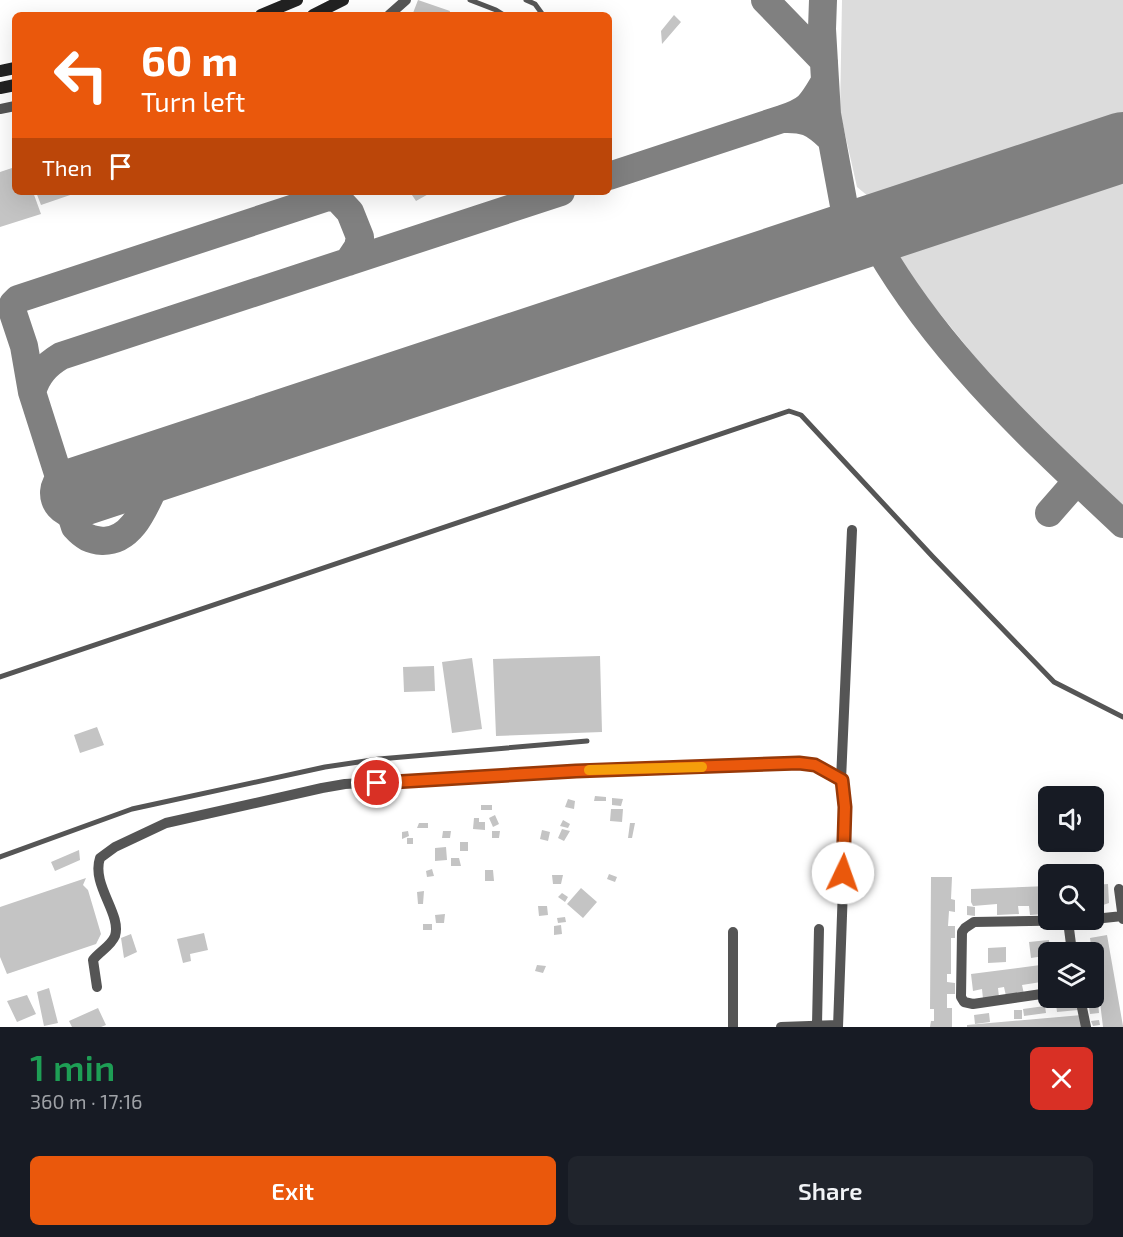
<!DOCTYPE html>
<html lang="en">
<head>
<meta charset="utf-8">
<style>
	body { margin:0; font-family:"Exo 2",sans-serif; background:#20242c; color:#f1f3f6; height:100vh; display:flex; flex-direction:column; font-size:22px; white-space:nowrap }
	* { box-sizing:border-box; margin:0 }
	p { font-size:20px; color:#9ea1a6 }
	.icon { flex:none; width:33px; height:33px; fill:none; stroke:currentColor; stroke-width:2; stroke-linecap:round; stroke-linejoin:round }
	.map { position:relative; height:1027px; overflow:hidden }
	.side { display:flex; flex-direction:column; background:#171b24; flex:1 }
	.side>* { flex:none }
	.top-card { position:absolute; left:12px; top:12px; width:600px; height:183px; border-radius:9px; box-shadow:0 6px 24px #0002; background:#ea580c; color:#fff; overflow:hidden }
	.fabs { position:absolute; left:1038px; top:786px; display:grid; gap:12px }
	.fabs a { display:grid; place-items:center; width:66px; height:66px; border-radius:9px; background:#171b24; box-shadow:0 6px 24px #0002; font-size:30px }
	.pin { position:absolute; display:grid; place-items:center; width:51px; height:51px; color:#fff; margin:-26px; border:3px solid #fff; border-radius:50%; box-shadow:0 2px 6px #0007 }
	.me { position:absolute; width:66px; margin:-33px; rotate:3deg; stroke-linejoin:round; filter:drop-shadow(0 0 4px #0008) }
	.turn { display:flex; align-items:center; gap:21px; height:126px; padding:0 30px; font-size:27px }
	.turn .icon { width:78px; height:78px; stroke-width:2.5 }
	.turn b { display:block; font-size:42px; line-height:51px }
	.then { display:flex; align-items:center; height:57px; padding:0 30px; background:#0003; gap:12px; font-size:22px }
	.round { display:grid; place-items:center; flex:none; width:63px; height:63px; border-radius:9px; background:#20242c }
	.headline { display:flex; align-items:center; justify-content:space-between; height:102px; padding:0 30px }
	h1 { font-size:36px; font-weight:600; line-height:45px; color:#1e9e55 }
	.action { display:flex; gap:12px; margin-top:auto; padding:12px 30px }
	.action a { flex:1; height:69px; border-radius:9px; background:#ea580c; color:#fff; font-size:24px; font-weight:600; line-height:69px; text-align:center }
	.action a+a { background:#20242c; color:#f1f3f6 }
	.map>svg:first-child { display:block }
</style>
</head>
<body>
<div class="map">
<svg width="1123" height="1027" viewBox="0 0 1123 1027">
	<rect width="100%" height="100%" fill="#fff"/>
	<path fill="#dcdcdc" d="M842 0H1123V127L880 206 857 187 840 112Z
		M1123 171V506L1035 431 924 294 888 245Z"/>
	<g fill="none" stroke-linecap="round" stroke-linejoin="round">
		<path stroke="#808080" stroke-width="28" d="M765 0 824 61
			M825 81C811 105 809 110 782 119 805 118 813 122 830 138
			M609 176 782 119
			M852 223 863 229 893 223
			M869 231C931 346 1028 435 1123 524
			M796 255C814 248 840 242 847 222L827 114 822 29 823 0
			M32 392C37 375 46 365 61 356L561 192
			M156 483C145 506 133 541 103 541 90 540 84 537 75 527L32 392 24 346 12 310 13 304 18 299 328 197 337 198 350 212 360 237 358 247 348 262
			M1049 513 1077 481"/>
		<path stroke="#808080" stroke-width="70" d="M75 493 1123 147"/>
	</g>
	<path fill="#c4c4c4" d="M418 0 450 11 449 15H420L413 13Z
		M674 15 681 22 662 44 661 31Z
		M15 167V192H33L41 214 0 227V172Z
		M36 192H79L41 205Z
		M410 192H432L416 201Z
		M600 656 602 732 496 736 493 659Z
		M472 658 482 729 452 733 442 662Z
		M434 666 435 691 404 692 403 667Z
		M97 727 104 745 80 753 74 735Z
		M595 796 606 797V801H594Z
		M612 798 623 799 621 806 612 805Z
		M568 799 575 801 574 809 565 807Z
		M481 805H492V810H481Z
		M611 809H623L622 822 610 821Z
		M495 815 499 824 493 827 489 818Z
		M474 818H479V822H485V830L473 829Z
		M563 820 570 824 568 828 560 826Z
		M419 823H428V828H417Z
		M630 823H635L632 838H628Z
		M562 829 570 831 564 841 558 838Z
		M542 830 550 832 548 841 540 839Z
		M408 831 409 836 402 839V832Z
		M443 831H451L450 838H442Z
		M492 831H500L499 838H492Z
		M407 838H413V844H407Z
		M460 842H468V851H460Z
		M446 847 447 860 435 861V848Z
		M79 850 80 860 55 871 51 862Z
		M451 858H459L461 866H451Z
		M432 869 434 876 427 877 426 871Z
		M485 870H493L494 881H485Z
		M609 874 617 877 615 882 607 879Z
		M552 875H563L561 884H553Z
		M931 877H952L951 899 955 900V912L949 911 948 926H955V938H951V974H947V982L955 983V994H947V1008H952V1027H930L931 1021H934V1009H930Z
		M86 878 83 885 88 890 101 934 96 944 7 974 0 957V907Z
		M1108 884 1109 903 1103 905 1104 913 1094 914V885Z
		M1048 886V905H1044L1045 914 1030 915 1029 906H1018L1019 914 997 915V904L973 906 971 902V889Z
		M581 888 597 902 583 918 567 904Z
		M424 891 423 904H418L417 892Z
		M562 893 568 897 565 902 558 897Z
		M538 906H547L548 915 539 916Z
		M967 906 975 907V916L967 915Z
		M445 914 444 923H436L435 915Z
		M565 917 566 922 558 923 557 918Z
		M423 924H432V930H423Z
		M561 925 562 934 554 935V926Z
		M204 933 208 950 190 954 191 961 183 963 177 939Z
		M131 934 137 952 124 958 121 938Z
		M1107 935 1123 1026V1027H1103L1094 952H1081L1080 947 1091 945 1090 938Z
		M1049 940 1050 952H1048V960L1045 961 1044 956 1031 958 1029 942Z
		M1006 947V962L988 963V948Z
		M1048 964V990L1042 991 1041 982 1022 985 1024 994 1006 996 1004 987 998 988 999 997 983 999 982 989 973 991 971 974Z
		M537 965 546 966 543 973 535 971Z
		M49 988 58 1023 44 1026 37 992Z
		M27 995 36 1014 17 1022 7 1001Z
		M1077 1001 1078 1010 1057 1012 1056 1004Z
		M1098 1001 1099 1013 1090 1014 1088 1002Z
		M1045 1006 1046 1013 1024 1016 1023 1009Z
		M98 1008 106 1025 101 1027H72L69 1021Z
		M1014 1010H1022V1019H1014Z
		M989 1013 990 1022 975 1024 974 1015Z
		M1082 1015 1083 1027H967V1025Z
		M1099 1020 1100 1025 1093 1026 1091 1021Z"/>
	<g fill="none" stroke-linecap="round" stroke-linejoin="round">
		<path stroke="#555" stroke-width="5" d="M470 0 496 10 504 15
			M526 0 535 4 543 15
			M0 677 789 411 801 415 933 557 1054 682 1123 717
			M0 857 132 809 325 767 379 759 587 741"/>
		<path stroke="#555" stroke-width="10" d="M389 15 406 0
			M0 109 15 106
			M841 780 852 530
			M1119 889 1123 919
			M1094 919 1123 916
			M1068 921 1072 952
			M733 932V1027
			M97 987 93 960C99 952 111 946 115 936 122 914 91 885 100 858L115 847 166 823 322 788 345 784 576 771 799 763 815 765 841 780 845 832 838 1027
			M1048 993 973 1004 964 1002 961 997 962 932 965 928 974 922 1085 920
			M1080 998 1086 1027
			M817 1025 819 929
			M781 1027 838 1025"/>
		<path stroke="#222" stroke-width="12" d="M261 15 297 0
			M313 15 343 0
			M0 71 15 68
			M0 88 15 85"/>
	</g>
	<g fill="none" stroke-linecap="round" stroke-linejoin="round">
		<defs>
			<path id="route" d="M377 783 576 771 799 763 815 765 842 780 845 807 843 873"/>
		</defs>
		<use href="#route" stroke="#983908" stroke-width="15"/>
		<use href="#route" stroke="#ea580c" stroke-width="10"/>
		<path stroke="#f59e0b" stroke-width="10" d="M589 770 702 767"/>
	</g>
</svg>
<div class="fabs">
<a><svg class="icon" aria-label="sound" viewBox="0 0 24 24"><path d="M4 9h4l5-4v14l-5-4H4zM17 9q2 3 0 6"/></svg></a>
<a><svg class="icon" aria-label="search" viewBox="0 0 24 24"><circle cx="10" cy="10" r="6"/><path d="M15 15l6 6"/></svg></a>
<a><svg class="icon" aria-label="layers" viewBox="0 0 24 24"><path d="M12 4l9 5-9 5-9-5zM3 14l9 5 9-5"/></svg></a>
</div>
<div class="pin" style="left:377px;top:783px;background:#d93025"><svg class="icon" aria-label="arrive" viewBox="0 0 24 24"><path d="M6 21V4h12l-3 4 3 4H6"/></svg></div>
<svg class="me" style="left:843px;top:873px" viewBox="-20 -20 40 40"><circle r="19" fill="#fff"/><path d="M0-13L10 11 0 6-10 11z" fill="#ea580c"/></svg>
<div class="top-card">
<div class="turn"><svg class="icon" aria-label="left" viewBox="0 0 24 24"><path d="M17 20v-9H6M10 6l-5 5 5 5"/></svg><div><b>60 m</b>Turn left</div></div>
<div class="then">Then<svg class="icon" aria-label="arrive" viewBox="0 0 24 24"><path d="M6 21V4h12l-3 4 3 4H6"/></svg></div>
</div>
</div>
<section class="side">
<div class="headline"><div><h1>1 min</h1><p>360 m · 17:16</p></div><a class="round" style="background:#d93025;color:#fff"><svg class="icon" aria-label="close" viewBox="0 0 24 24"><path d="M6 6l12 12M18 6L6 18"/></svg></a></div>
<div class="action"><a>Exit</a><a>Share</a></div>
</section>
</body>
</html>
